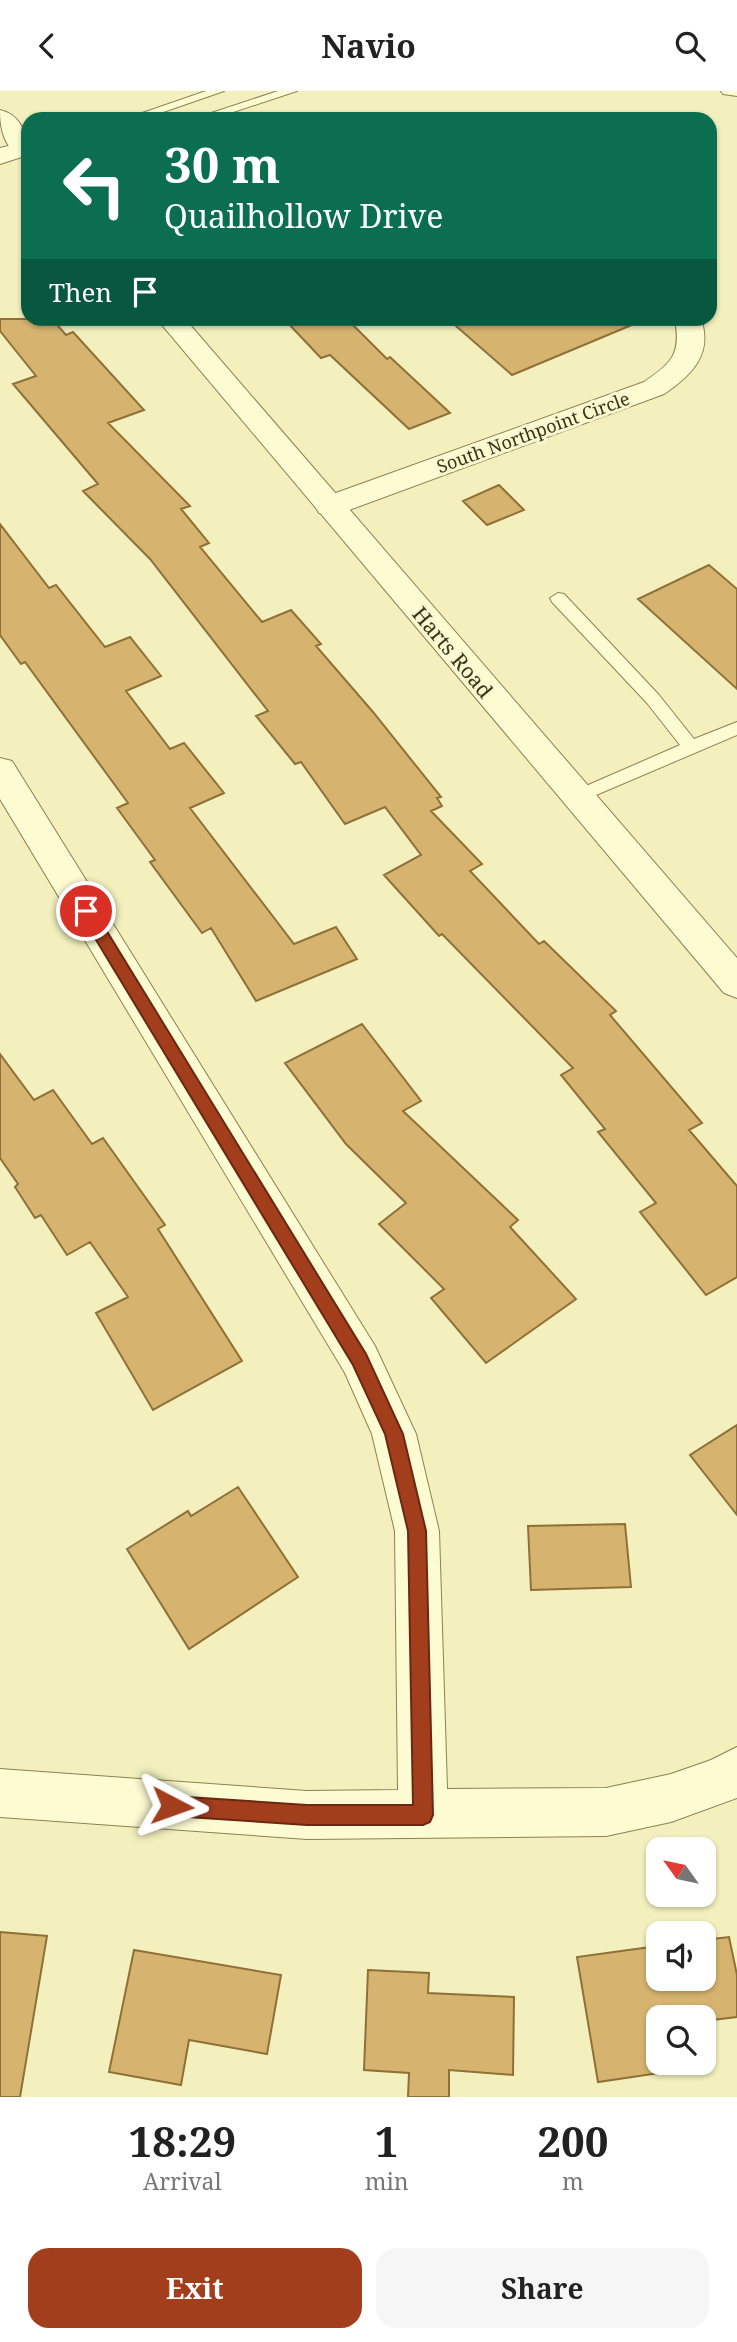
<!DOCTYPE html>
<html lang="en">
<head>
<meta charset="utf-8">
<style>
	body { margin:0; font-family:"Noto Serif",serif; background:#f6f6f6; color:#222; height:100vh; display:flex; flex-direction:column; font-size:26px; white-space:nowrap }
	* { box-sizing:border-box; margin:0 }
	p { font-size:23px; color:#767676 }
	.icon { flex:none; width:38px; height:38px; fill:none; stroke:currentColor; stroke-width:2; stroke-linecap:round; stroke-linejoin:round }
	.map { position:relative; height:2006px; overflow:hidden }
	.panel { display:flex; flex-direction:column; background:#fff; flex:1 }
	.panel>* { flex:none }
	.hud { position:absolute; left:21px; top:21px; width:696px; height:214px; border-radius:21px; box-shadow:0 2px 5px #0004; background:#0b6e4f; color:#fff; overflow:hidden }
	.needle { width:46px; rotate:303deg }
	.controls { position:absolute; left:646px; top:1746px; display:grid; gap:14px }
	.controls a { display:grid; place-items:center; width:70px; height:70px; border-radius:14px; background:#fff; box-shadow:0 2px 5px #0004; font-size:35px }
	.pin { position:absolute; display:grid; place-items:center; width:60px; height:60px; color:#fff; margin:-30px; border:4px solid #fff; border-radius:50%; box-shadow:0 2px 7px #0007 }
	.me { position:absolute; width:77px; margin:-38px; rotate:94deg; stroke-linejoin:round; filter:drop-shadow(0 0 5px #0008) }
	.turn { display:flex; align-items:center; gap:24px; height:147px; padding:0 28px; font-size:32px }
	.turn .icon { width:91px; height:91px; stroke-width:2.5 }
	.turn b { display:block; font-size:49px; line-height:60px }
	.then { display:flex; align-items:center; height:66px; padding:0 28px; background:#0003; gap:14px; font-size:26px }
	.eta { display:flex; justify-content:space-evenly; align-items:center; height:119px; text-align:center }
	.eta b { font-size:42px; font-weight:700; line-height:49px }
	.action { display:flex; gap:14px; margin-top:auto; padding:14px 28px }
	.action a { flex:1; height:80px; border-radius:21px; background:#a33e1d; color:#fff; font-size:28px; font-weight:700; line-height:80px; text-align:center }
	.action a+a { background:#f6f6f6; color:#222 }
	header { display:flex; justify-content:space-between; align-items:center; height:91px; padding:0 28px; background:#fff; font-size:32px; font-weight:700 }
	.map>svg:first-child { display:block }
</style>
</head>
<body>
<header><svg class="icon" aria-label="back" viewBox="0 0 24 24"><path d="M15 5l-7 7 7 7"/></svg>Navio<svg class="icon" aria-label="search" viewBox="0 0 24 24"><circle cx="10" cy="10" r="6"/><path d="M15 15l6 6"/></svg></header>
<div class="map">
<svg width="737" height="2006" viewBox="0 0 737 2006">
	<rect width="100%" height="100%" fill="#f3f0be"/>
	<path fill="#d6b46f" stroke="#8f7037" stroke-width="2" d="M0 228H52L66 244 73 241 144 319 108 332 190 415 181 418 209 452 200 456 262 531 291 519 321 553 316 555 373 621 441 706 437 707 442 715 431 720 482 773 470 780 539 853 544 850 616 920 610 924 702 1032 689 1039 737 1095V1186L706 1204 640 1121 656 1112 598 1041 605 1038 561 984 573 977 442 843 439 845 384 784 421 764 385 716 345 733 301 671 295 673 256 625 268 620 150 468 83 400 98 393 13 293 36 285 0 240Z
		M284 228H347L387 268 390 266 450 322 409 338 330 264 321 267Z
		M448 228H646L512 284Z
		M499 394 524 419 487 434 463 410Z
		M0 433 49 497 56 494 105 556 130 546 161 585 126 600 170 658 184 652 224 702 190 717 294 853 336 836 357 868 256 910 211 837 202 842 150 771 155 769 117 717 128 712 25 571 21 573 0 544Z
		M709 474 737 498V598L638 508Z
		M362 933 421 1010 403 1020 518 1129 510 1136 576 1208 486 1272 431 1207 444 1198 379 1133 406 1112 346 1053 285 972Z
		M0 963 34 1009 53 999 92 1053 103 1047 165 1134 158 1138 242 1270 153 1319 96 1222 128 1206 90 1151 67 1164 41 1124 35 1127 15 1096 18 1093 0 1067Z
		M737 1334V1424L690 1364Z
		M238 1396 298 1486 189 1558 127 1458 188 1420 191 1425Z
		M625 1433 631 1496 531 1499 528 1435Z
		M0 1841 47 1845 20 2006H0Z
		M729 1846 737 1884V1926L704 1930V1927H658V1972H679L680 1979 598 1991 577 1866 658 1855V1888H704V1849Z
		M134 1859 281 1884 267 1963 189 1949 181 1994 109 1981Z
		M368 1879 429 1882 428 1902 514 1906 513 1984 449 1979V2006H408L409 1982 364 1979Z"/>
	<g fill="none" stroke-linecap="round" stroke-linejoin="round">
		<defs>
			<path id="service" d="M206 0H224L143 28H125Z
				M278 0H297L212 28H193Z
				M721 0H737V5L723 3Z
				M558 502 564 503 659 604 694 648 737 631V644L582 710H570L567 706 570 702 680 654 647 612 552 511 550 507Z"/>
			<path id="minor" d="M28 50V64L0 73V57Z
				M675 228H701C713 263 692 284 664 303L341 422 330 425 319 422 315 415 319 408 644 291C673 271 681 263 675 228Z
				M0 667 12 670 375 1255 416 1343 439 1440 447 1698 606 1697 671 1683 711 1669 737 1656V1707L671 1731 606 1745 307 1748 0 1726V1678L307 1700 398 1699 395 1440 372 1343 345 1282 0 708Z"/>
			<path id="tertiary" d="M0 19C23 24 28 47 28 68 5 62 0 39 0 19Z
				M157 228H185L737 867V907L724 902Z"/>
		</defs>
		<use href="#service" stroke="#8d8154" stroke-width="2"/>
		<use href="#minor" stroke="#8d8154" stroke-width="2"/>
		<use href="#tertiary" stroke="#8d8154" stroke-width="2"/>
		<use href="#service" fill="#fdfbd2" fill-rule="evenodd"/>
		<use href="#minor" fill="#fdfbd2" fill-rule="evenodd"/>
		<use href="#tertiary" fill="#fdfbd2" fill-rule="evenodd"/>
	</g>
	<path fill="#a33e1d" stroke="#6a2813" stroke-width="2" d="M86 815 92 816 366 1263 403 1343 426 1440 433 1724 430 1731 423 1734H307L172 1725 164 1722 161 1715 164 1708 172 1705 307 1714H413L408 1440 385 1343 353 1274 81 824 79 820Z"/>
	<g text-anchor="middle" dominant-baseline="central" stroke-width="6" stroke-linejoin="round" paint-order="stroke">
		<g font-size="18" fill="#3b331b" stroke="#f9f8cf">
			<text transform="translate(533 341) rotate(-20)">South Northpoint Circle</text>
		</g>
		<g font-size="21" fill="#3b331b" stroke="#f9f8cf">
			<text transform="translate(453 561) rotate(50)">Harts Road</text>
		</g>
	</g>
</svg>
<div class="controls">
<a><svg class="needle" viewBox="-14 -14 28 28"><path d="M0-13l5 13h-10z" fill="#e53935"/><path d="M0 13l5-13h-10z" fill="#767676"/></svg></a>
<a><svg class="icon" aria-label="sound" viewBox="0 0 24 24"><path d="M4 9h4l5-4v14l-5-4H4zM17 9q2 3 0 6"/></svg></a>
<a><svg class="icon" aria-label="search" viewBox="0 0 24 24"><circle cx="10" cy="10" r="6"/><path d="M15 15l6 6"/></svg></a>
</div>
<div class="pin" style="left:86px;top:820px;background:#d93025"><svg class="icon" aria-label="arrive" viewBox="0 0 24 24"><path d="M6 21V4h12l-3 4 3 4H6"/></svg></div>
<svg class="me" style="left:172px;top:1715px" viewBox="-20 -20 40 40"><path d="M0-17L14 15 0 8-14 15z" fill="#a33e1d" stroke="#fff" stroke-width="4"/></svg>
<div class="hud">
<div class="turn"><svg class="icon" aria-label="left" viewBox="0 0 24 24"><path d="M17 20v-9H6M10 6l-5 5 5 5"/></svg><div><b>30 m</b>Quailhollow Drive</div></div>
<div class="then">Then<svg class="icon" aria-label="arrive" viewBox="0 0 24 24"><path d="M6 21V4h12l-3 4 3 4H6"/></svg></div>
</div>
</div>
<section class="panel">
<div class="eta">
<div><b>18:29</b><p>Arrival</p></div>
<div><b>1</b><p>min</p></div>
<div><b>200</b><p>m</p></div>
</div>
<div class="action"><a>Exit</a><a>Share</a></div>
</section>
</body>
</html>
